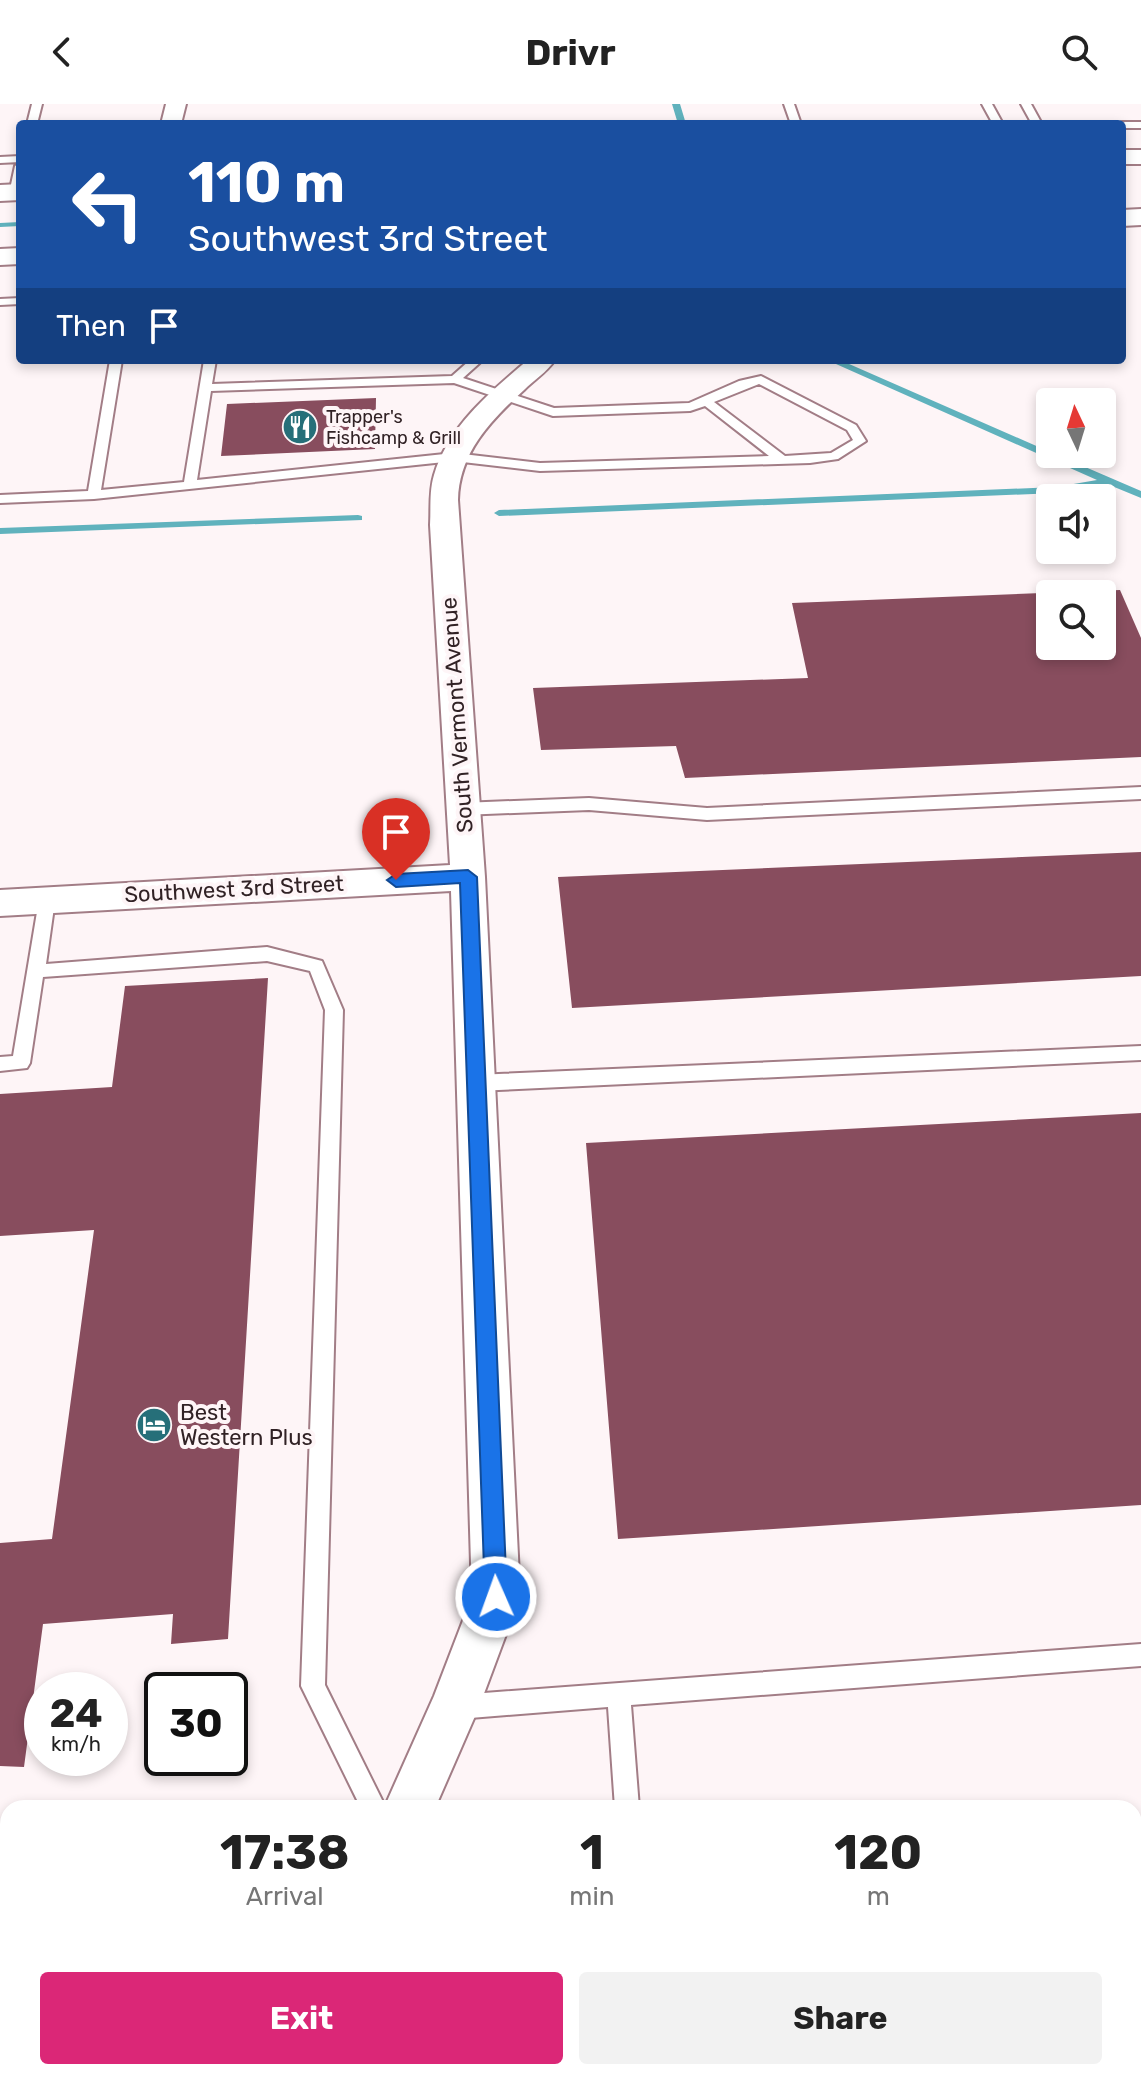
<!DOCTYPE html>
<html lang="en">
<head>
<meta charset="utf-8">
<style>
	body { margin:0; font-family:Rubik,sans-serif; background:#f2f2f2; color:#222; height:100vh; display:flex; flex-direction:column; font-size:30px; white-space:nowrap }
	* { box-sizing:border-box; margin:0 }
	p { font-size:26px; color:#767676 }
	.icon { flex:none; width:44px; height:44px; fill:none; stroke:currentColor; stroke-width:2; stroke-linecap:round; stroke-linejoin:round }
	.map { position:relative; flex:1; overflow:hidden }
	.details { position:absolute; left:0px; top:1696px; width:1142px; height:280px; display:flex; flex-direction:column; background:#fff; border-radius:24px 24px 0 0; box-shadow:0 4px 12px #0003 }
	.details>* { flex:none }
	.hud { position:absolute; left:16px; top:16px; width:1110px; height:244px; border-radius:8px; box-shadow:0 4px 12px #0003; background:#1a4fa0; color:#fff; overflow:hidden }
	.needle { width:52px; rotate:356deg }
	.buttons { position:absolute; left:1036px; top:284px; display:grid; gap:16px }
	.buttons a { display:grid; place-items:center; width:80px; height:80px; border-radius:8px; background:#fff; box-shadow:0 4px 12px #0003; font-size:40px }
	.speed { position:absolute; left:24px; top:1568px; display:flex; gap:16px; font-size:40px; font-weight:700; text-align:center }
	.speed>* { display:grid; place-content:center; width:104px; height:104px; border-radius:50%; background:#fff; box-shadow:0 4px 12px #0003; line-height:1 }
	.speed small { font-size:20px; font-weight:400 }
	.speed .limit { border:4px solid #111; border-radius:12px; background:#fff; color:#111 }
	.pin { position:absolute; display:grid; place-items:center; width:68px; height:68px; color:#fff; margin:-82px -34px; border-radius:50% 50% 50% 0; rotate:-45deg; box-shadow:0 0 8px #0007 }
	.pin .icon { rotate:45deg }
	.me { position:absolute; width:88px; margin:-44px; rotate:358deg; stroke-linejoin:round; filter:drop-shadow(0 0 6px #0008) }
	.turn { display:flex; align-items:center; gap:28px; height:168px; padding:0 40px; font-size:36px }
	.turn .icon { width:104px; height:104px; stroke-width:2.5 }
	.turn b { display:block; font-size:56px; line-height:68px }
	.then { display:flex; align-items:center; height:76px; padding:0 40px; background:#0003; gap:16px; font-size:30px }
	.eta { display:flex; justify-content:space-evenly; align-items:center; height:136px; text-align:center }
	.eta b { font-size:48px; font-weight:700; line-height:56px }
	.primary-button { display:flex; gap:16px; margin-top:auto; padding:16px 40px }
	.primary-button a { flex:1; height:92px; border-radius:8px; background:#db2777; color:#fff; font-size:32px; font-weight:700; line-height:92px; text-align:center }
	.primary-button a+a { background:#f2f2f2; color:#222 }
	header { display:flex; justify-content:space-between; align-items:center; height:104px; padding:0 40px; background:#fff; font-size:36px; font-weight:700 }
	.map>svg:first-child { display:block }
</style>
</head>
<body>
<header><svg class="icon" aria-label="back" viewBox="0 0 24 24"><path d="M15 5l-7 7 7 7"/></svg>Drivr<svg class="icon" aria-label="search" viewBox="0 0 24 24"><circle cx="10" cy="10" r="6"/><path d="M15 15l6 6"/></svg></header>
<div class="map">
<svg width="1141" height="1976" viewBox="0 0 1141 1976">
	<rect width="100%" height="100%" fill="#fef5f7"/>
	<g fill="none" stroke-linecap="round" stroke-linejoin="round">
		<path fill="#60b2bd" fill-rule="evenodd" d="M672 0H680L686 20H678Z
			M20 118V122L0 123V119Z
			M827 256H840L1050 348V350H1055L1141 387V394L1107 380 1056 389 499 412 494 409 499 406 1056 383 1097 376Z
			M358 411 362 412V416L0 430V424Z"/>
	</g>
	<path fill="#884d5e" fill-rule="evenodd" d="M376 294 375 345 221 352 227 300Z
		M1120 486 1141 534V653L685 674 676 642 541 646 533 584 808 574 792 499ZM1050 490H1102V542H1050Z
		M1141 748V872L572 904 558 773Z
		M268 874 228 1535 171 1540 173 1510 43 1520 24 1663 0 1662V1439L52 1435 94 1126 0 1132V990L112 983 125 882Z
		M1141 1009V1401L618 1435 586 1039Z"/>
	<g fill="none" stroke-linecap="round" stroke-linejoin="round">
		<defs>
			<path id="lane" d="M32 0H42L37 20H27Z
				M784 0H794L801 20H791Z
				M982 0H992L1003 20H993Z
				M1021 0H1031L1042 20H1032Z
				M1122 18H1141V24H1122V20H1118Z
				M20 52V58L0 59V53Z
				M20 59 18 88 9 90 15 62Z
				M20 194V200L0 201V195Z
				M110 256H122L101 386 184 378 204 256H216L212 280 452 272 470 256H483L463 274 554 304 689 299 739 277 761 272 856 321 866 337 838 355 810 359 540 367 454 357 94 395 0 399V391L88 387ZM454 279 553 312 690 307 705 302 769 352 540 359 454 349 197 376 211 287ZM759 280 847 326 853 336 831 349 785 352 714 298Z
				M1141 683V695L707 716 589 706 462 711 454 705 462 699 589 694 707 704Z
				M47 790 55 796 46 860 267 843 322 857 343 906 325 1581 386 1704H361L301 1582 325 906 310 867 267 857 43 873 30 959 27 964 0 967V953L13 952 39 796Z
				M1141 942V956L476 987 470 984 467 979 470 974 476 971Z
				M1141 1540V1562L631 1601 639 1704H615L608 1603 458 1615 450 1611 446 1603 450 1595 458 1591Z
				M8 1766V1790L0 1791V1767Z
				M332 1968H358V1976H332Z
				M460 1968H486V1976H460Z
				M634 1968H660V1976H634Z"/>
			<path id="street" d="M166 0H186L181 20H161Z
				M528 256H555C547 268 534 276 524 286 491 316 459 349 458 396L485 773 520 1493 479 1603 435 1704H384L434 1592 472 1493 451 787 0 812V786L450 761 430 421C431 405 429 387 434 371 448 323 491 287 528 256Z"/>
			<path id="primary" d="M1122 46H1141V60H1122Z
				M20 80V96L0 97V81Z
				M1141 105V121L1122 122V106Z
				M20 144V160L0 161V145Z"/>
		</defs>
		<use href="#lane" stroke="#a27d86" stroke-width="4"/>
		<use href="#street" stroke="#a27d86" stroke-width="4"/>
		<use href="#primary" stroke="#a27d86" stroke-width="4"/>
		<use href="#lane" fill="#fff" fill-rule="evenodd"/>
		<use href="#street" fill="#fff" fill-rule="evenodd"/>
		<use href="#primary" fill="#fff" fill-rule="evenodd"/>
	</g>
	<path fill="#1a73e8" stroke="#114b97" stroke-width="2" d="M468 766 477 773 507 1493 504 1501 496 1504 488 1501 485 1493 460 779 396 783 387 776 396 770Z"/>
	<defs>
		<symbol id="restaurant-disc" viewBox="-11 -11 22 22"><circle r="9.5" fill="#266f79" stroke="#fef5f7"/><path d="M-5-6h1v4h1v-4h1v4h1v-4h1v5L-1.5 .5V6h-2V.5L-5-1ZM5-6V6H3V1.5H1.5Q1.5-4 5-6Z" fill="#fff"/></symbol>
		<symbol id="hotel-disc" viewBox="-11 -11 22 22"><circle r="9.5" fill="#266f79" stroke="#fef5f7"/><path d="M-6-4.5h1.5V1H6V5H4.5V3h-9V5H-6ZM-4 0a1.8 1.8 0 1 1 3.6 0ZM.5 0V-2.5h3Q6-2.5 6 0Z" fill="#fff"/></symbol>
	</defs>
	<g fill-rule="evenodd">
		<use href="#restaurant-disc" x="280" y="303" width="40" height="40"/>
		<use href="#hotel-disc" x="134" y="1301" width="40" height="40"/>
	</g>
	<g text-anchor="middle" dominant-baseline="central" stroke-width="8" stroke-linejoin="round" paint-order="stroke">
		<g font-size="18" fill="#312225" stroke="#fef5f7" text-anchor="start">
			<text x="326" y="313">Trapper's<tspan x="326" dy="21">Fishcamp &amp; Grill</tspan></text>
		</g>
		<g font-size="22" fill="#312225" stroke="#fef5f7">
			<text transform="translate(457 611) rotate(-94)">South Vermont Avenue</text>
			<text transform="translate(234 785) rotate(-3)">Southwest 3rd Street</text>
		</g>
		<g font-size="22" fill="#312225" stroke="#fef5f7" text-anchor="start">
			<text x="180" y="1308">Best<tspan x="180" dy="25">Western Plus</tspan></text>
		</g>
	</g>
</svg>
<div class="buttons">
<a><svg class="needle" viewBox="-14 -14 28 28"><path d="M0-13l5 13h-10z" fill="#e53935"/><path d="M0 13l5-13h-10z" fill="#767676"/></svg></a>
<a><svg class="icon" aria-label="sound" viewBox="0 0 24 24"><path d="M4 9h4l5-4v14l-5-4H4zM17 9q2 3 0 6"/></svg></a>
<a><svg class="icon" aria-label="search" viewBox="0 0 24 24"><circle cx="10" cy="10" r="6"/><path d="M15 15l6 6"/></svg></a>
</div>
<div class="speed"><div>24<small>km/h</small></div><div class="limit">30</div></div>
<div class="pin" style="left:396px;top:776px;background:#d93025"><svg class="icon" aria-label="arrive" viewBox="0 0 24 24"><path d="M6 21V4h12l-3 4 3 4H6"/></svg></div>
<svg class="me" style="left:496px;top:1493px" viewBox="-20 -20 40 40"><circle r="17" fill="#1a73e8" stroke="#fff" stroke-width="3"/><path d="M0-11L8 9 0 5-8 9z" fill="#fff"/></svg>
<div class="hud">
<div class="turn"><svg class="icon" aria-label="left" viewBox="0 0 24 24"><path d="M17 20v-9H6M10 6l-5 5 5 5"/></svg><div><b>110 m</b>Southwest 3rd Street</div></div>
<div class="then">Then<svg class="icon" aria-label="arrive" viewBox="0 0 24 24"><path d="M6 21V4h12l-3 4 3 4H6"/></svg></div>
</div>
<section class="details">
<div class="eta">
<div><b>17:38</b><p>Arrival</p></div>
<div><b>1</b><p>min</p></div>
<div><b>120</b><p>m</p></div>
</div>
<div class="primary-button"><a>Exit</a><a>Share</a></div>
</section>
</div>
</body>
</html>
